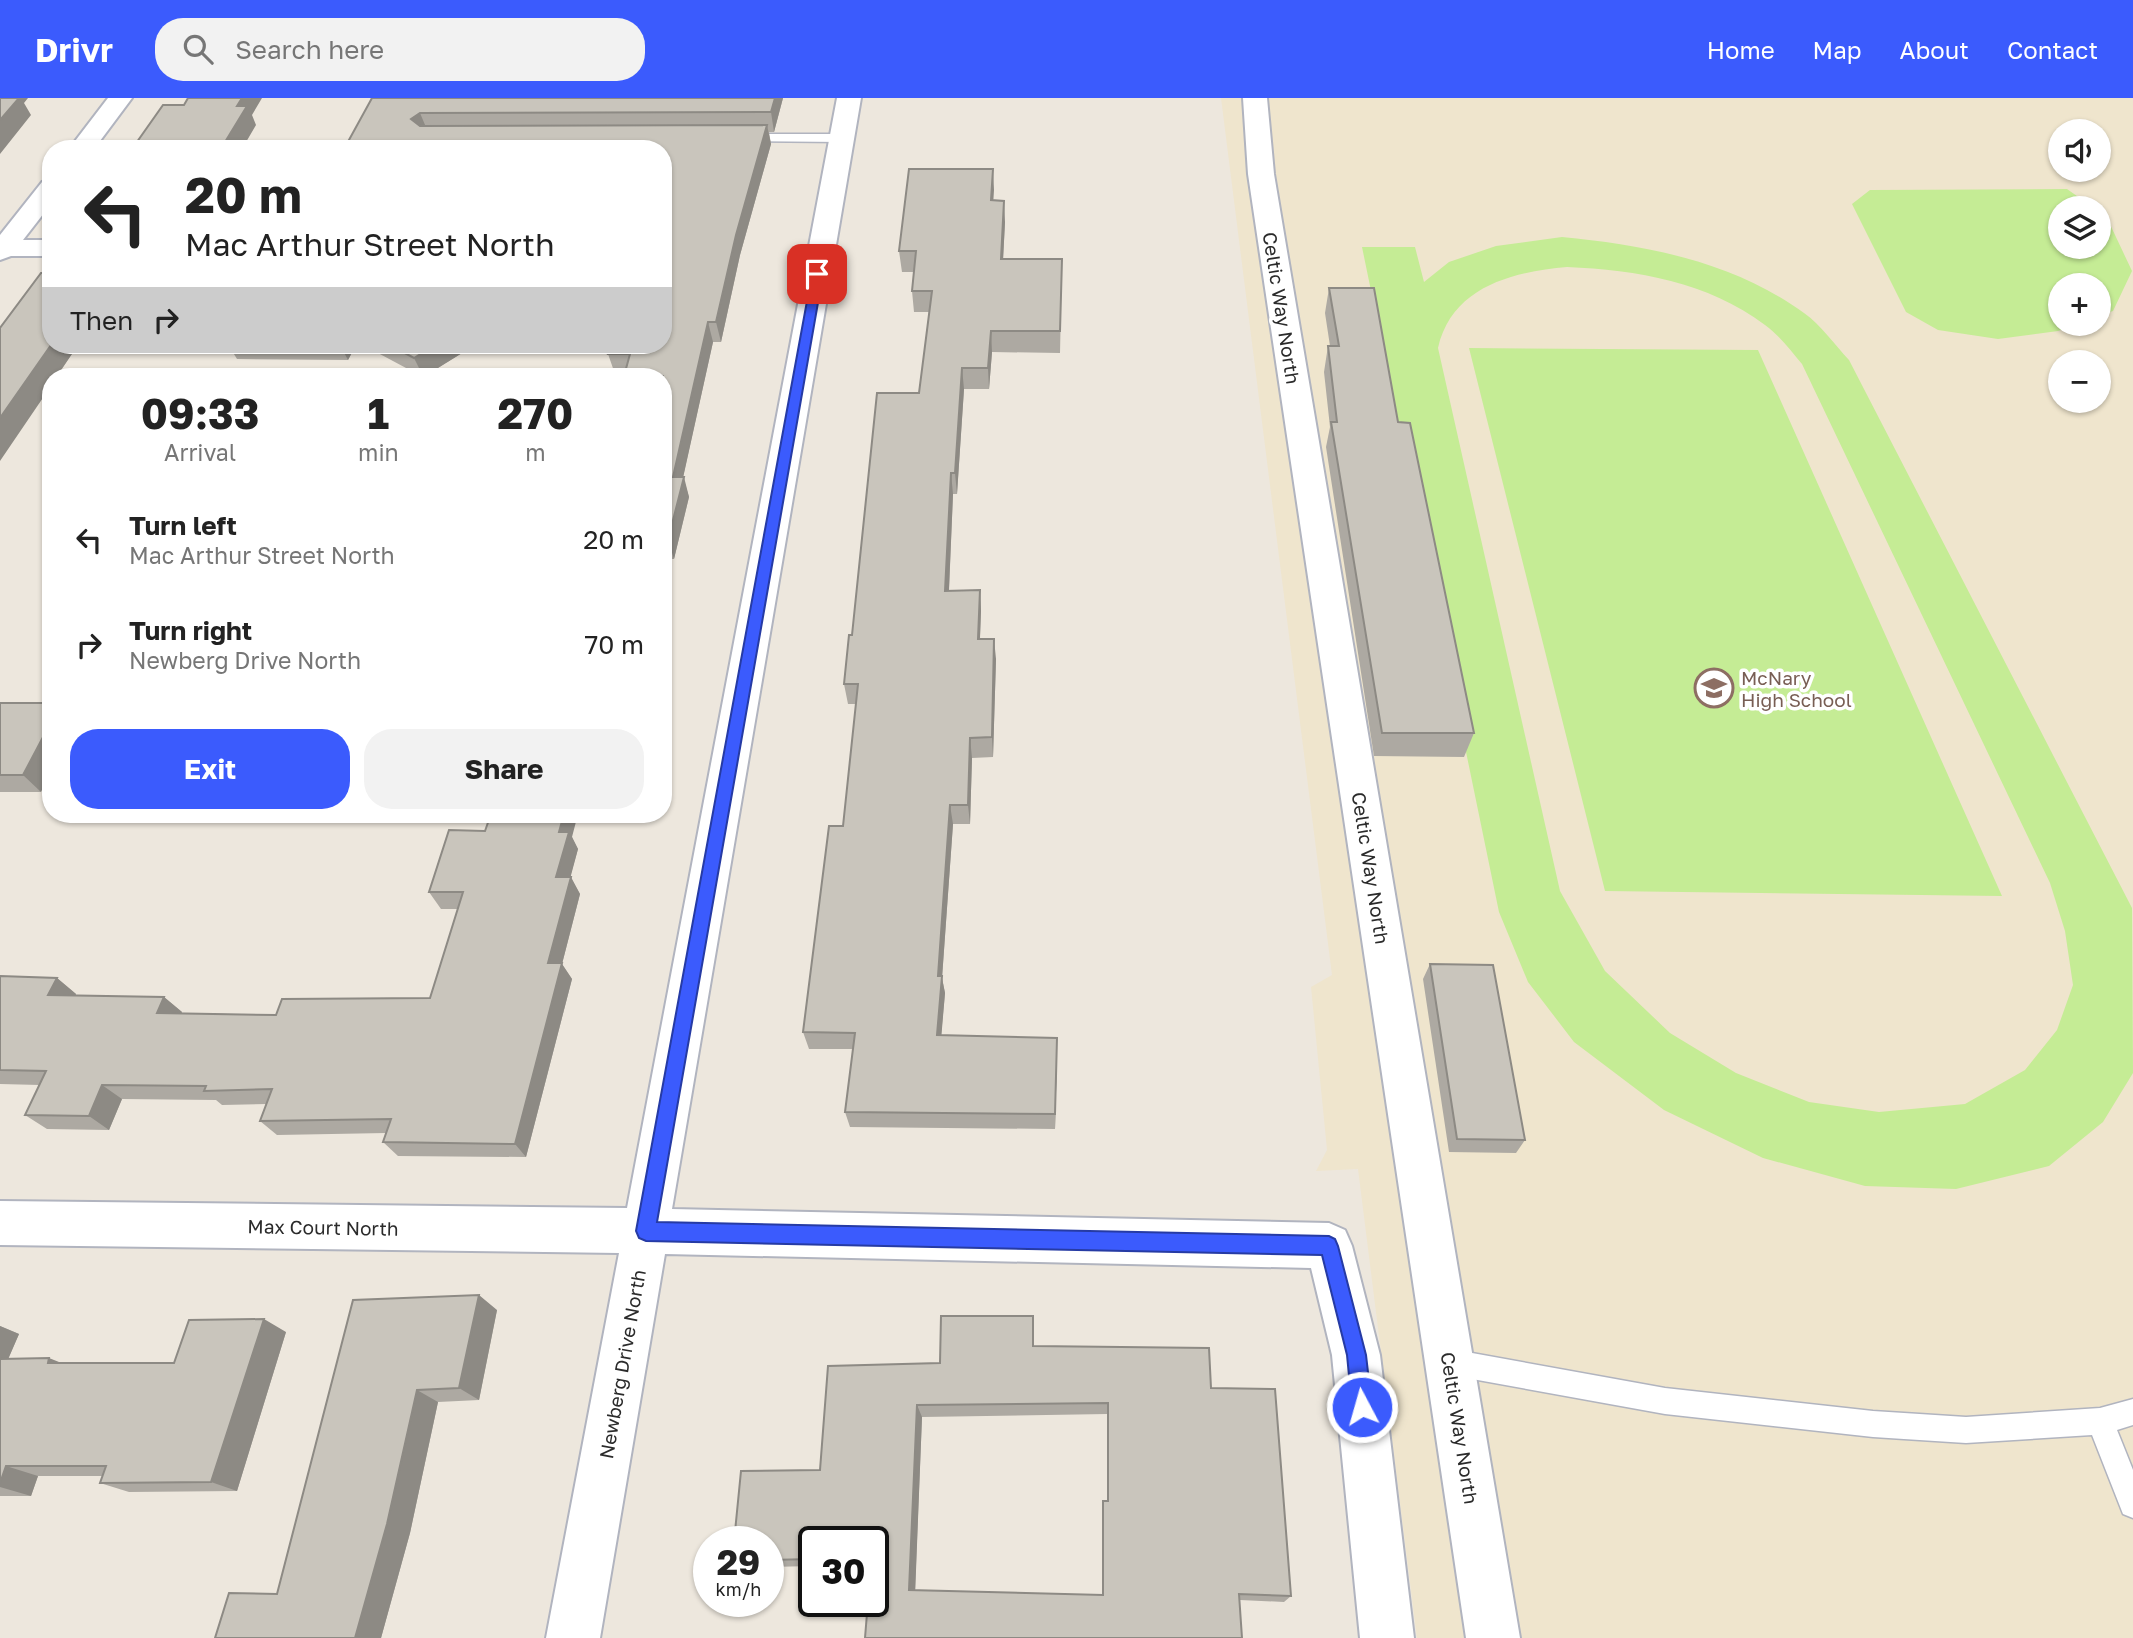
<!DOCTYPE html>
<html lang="en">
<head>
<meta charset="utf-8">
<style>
	body { margin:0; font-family:"Golos Text",sans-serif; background:#f2f2f2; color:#222; height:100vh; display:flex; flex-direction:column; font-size:26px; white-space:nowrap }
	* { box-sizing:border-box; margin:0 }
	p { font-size:23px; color:#767676 }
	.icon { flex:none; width:38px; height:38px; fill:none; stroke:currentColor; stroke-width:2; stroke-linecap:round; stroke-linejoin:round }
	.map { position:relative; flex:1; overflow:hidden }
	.details { position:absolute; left:42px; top:270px; width:630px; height:455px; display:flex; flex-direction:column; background:#fff; border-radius:28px; box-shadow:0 2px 5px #0004 }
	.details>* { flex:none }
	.hud { position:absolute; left:42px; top:42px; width:630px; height:214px; border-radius:28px; box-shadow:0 2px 5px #0004; background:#fff; color:#222; overflow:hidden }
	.controls { position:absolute; left:2048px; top:21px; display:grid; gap:14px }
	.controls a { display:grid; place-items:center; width:63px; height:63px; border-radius:50%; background:#fff; box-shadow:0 2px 5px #0004; font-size:35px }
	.speed { position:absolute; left:693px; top:1428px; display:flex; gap:14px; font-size:35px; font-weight:700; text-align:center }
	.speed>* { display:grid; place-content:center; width:91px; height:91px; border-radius:50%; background:#fff; box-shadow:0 2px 5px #0004; line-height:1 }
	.speed small { font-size:18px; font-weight:400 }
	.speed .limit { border:4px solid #111; border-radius:10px; background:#fff; color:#111 }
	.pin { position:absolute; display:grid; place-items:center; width:60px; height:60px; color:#fff; margin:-30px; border-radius:14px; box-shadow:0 4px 10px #0006 }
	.me { position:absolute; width:77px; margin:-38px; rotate:354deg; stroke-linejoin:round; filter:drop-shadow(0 0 5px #0008) }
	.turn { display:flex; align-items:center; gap:24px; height:147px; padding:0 28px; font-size:32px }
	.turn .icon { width:91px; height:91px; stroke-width:2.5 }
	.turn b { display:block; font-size:49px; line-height:60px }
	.then { display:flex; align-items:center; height:66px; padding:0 28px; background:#0003; gap:14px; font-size:26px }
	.eta { display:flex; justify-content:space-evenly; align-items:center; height:119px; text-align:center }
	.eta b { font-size:42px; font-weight:700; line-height:49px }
	.button { display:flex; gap:14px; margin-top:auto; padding:14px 28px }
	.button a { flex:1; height:80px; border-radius:28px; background:#3b5bfd; color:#fff; font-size:28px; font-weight:700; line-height:80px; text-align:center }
	.button a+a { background:#f2f2f2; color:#222 }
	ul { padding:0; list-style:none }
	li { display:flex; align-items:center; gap:21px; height:105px; padding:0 28px }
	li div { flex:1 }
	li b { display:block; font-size:26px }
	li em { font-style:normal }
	header { display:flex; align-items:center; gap:42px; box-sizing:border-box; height:98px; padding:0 35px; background:#3b5bfd; color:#fff }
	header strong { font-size:33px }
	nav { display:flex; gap:38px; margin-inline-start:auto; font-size:24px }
	.search { width:490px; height:63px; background:#f2f2f2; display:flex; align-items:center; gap:18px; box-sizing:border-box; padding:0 24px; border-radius:28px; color:#767676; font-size:26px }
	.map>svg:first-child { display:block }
</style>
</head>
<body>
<header>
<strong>Drivr</strong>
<div class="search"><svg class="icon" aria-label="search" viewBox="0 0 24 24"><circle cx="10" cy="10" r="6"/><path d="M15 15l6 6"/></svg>Search here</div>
<nav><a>Home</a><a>Map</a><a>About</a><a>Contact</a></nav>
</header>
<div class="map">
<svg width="2133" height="1540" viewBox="0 0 2133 1540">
	<rect width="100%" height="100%" fill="#ede7dd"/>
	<path fill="#efe5cd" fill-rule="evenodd" d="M1221 0H2133V1540H1417L1358 1071 1316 1073 1327 1052 1311 889 1332 877ZM2060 33H2098V72H2060ZM2060 110H2098V149H2060ZM2060 187H2098V226H2060ZM2060 264H2098V303H2060Z"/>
	<path fill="#c5ec95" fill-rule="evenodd" d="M2067 91 2094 110H2060V149H2098V114L2107 120 2132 173 2113 213 2098 218V187H2060V226H2078L2058 233 1998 241 1938 232 1906 214 1852 106 1870 92Z
		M1562 139C1647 147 1734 164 1804 215 1821 227 1835 247 1849 262L2132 810 2133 975 2103 1024 2049 1068 1956 1091 1865 1088 1763 1060 1664 1012 1574 944 1528 884 1499 814 1362 149H1415L1424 184 1449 164 1496 148ZM1567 169C1637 172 1708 184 1765 227 1779 237 1791 253 1802 266L2050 785 2065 833 2073 887 2057 932 2025 972 1965 1006 1879 1014 1809 1004 1736 975 1670 935 1605 873 1560 793 1438 250C1452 189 1512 174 1567 169Z
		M1469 250 1758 252 2002 798 1605 793Z"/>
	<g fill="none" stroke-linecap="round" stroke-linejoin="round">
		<defs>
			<path id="lane" d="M742 36H842L849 40 842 44 737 43V37Z
				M1450 1251 1665 1290 1873 1313 1966 1319 2100 1310 2133 1301V1327L2117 1332 2133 1372V1420L2123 1416 2092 1337 1966 1345 1873 1339 1665 1316 1450 1277 1441 1273 1437 1264 1441 1255Z"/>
			<path id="street" d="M108 0H132L94 51H69Z
				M837 0H861L672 1111 1329 1125 1345 1132 1352 1148 1380 1257 1414 1540H1360L1332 1257 1311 1170 665 1156 600 1540H546L619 1155 0 1147V1103L627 1110Z
				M1243 0H1267L1274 76 1520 1540H1466L1248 76Z
				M51 81V106L23 142H51V158H11L0 162V137L42 84Z"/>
		</defs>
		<use href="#lane" stroke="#b1b4bf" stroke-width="3"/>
		<use href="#street" stroke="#b1b4bf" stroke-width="4"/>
		<use href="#lane" fill="#fff" fill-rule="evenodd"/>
		<use href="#street" fill="#fff" fill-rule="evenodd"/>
	</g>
	<path fill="#ada9a2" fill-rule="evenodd" d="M372 0H783L774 34H769L771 46 740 157 721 244H713L683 379 689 399 674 461H663V278L615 276 608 256 663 247V51H344Z
		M993 71V102L1005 124 1003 161H1062L1060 255 992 254 989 291H964L957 396H953L949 493 980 492 981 513 980 541 996 561 993 659 972 660 970 726H953L942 880 945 895 941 938 1057 957 1055 1031 850 1029 845 1014 853 951H809L803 934 843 728 856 606H848L844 586 852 537 919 295 929 214H914L912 193 914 174H902L899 153Z
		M1329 190 1398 324 1474 635 1464 659 1374 658 1326 349 1330 329 1324 274 1328 248H1330L1325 215Z
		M51 247H356L348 262 237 261 229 248 78 247 57 278H51Z
		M363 247H475L425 278H421Z
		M0 605 41 694H0Z
		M485 733 572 739 578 751 570 779 580 796 562 866 572 881 526 1059 398 1058 383 1044 386 1035 277 1037 260 1023 266 1006 222 1007 216 1002 122 1001 109 1032 47 1031 25 1017 40 987 0 986V878L57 880 76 896V898L164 899 182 914 181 915 276 917 430 900 458 811H441L429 794Z
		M1430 866 1525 1042 1516 1055 1449 1054 1423 881Z
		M353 1202 497 1212 479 1302 438 1304 410 1435 381 1540H215L277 1496Z
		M1033 1218 1034 1248 1211 1290 1291 1498 1284 1504 1240 1502 868 1503 873 1444H814V1468L768 1469V1444L820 1372 940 1265ZM1107 1316V1403H1103L1102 1412V1497L915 1492 922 1319Z
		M0 1228 19 1236 8 1261 61 1265H174L286 1234 237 1393 129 1394 100 1385 103 1378H38L31 1398H0Z"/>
	<path fill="#8d8a84" d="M2 0H28L24 5 31 17 0 56V22Z
		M242 0H262L252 17 256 27 242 51 222 49 237 8Z
		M775 0H783L774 34 771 14Z
		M420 15 428 34 411 21Z
		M767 27 771 46 740 157 721 244 716 224 736 137Z
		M993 71 994 92 992 124 991 102Z
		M1004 103 1005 124 1002 182 1001 161Z
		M708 224 713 244 681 389 684 379 689 399 674 461 668 442 673 379Z
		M991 233 992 254 989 291 988 270Z
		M51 247H78L57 278H51V288L0 363V320Z
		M340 247H356L348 262Z
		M435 247H475L425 278H423L414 260Z
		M962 270 964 291 957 396 955 375Z
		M951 375 953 396 948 513 945 493Z
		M980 492 981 513 979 562 978 541Z
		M994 541 996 561 993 659 992 639Z
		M51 624V674L41 694 23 677Z
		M970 640 972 660 970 726 968 707Z
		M950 707 953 726 942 880 945 895 940 954 937 937 938 878Z
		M564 716H578L572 739 578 751 566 796 556 779 559 734Z
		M571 779 580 796 562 866 572 881 526 1059 515 1046 548 865Z
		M57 880 76 896 68 913 48 897Z
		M164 899 182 914 175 930 157 915Z
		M1057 940V957L1055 1031V1016Z
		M102 987 122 1001 109 1032 89 1018Z
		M479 1197 497 1212 479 1302 459 1290Z
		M264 1221 286 1234 237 1393 211 1384Z
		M0 1228 19 1236 3 1273 0 1272Z
		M49 1260 79 1272 48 1265Z
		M417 1292 438 1304 410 1435 381 1540H355Z
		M917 1307 922 1319 915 1498 909 1492Z
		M6 1368 38 1378 31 1398 0 1389V1385Z"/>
	<path fill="#c9c5bc" stroke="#8d8a84" stroke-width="2" fill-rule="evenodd" d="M0 0H19L0 22Z
		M188 0H242L237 8H247L222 49 325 50 132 51 163 7H184Z
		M372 0H775L771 14 420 15 411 21 420 28 767 27 736 137 716 224H708L673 379H684L668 442H663V278H624L630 256H608L611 247H663V51H344Z
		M909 71H993L991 102 1004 103 1001 161H1062L1060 233H991L988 270H962L955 375H951L945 493 980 492 978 541H994L992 639 970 640 968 707H950L938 878H942L937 937 1057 940 1055 1016 845 1014 855 935 803 934 829 728H843L858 586H844L849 537H852L877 295H919L932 193H912L916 153H899Z
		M41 175H51V247L0 320V230Z
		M1329 190H1374L1398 324 1410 325 1474 635H1382L1331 324H1337L1328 248H1339Z
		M390 247H435L414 260Z
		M0 605H51V624L23 677H0Z
		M491 716H564L559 734H569L556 779H571L548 865H562L515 1046 383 1044 391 1021 260 1023 272 991 204 993 206 988 102 987 89 1018 25 1017 46 973 0 972V878L57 880 48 897 164 899 157 915 276 917 282 901 430 900 463 794H429L449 732 485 733Z
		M1430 866 1493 867 1525 1042 1457 1041Z
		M479 1197 459 1290 417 1292 387 1426 355 1540H215L229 1495 277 1496 353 1202Z
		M941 1218H1033V1248L1209 1250 1211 1290 1275 1291 1291 1498 1239 1496 1242 1540H865L868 1503H873V1444H814V1461L768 1462V1444H734L741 1373 820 1372 828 1268 940 1265ZM1108 1305V1403H1103V1497L909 1492 917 1307Z
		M264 1221 211 1384 100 1385 106 1368H6L0 1385V1261L49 1260 48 1265H174L189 1222Z"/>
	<path fill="#3b5bfd" stroke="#263ba4" stroke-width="2" d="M817 173 823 176 657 1124 1329 1138 1335 1141 1338 1148 1366 1257 1372 1309 1369 1316 1362 1319 1355 1316 1352 1309 1347 1257 1322 1157 646 1143 639 1140 636 1133 812 176Z"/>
	<defs>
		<symbol id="school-ring" viewBox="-11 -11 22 22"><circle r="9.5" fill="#fff" stroke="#8d6e63" stroke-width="1.5"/><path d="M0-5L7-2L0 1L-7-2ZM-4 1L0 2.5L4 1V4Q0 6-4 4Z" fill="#8d6e63"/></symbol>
	</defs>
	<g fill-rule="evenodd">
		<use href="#school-ring" x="1692" y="568" width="44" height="44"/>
	</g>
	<g text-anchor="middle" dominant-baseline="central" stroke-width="7" stroke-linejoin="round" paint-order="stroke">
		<g font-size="19" fill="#2b2b2b" stroke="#fff">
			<text transform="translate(1282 210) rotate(81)">Celtic Way North</text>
			<text transform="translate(1371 770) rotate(81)">Celtic Way North</text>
			<text transform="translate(323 1129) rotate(1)">Max Court North</text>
			<text transform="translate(622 1266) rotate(-80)">Newberg Drive North</text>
			<text transform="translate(1460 1330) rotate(81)">Celtic Way North</text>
		</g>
		<g font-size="19" fill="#785e54" stroke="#fff" text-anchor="start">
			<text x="1741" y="579">McNary<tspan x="1741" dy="22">High School</tspan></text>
		</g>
	</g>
</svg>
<div class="controls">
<a><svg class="icon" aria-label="sound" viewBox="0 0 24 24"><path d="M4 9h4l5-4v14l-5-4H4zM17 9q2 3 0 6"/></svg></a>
<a><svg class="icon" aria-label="layers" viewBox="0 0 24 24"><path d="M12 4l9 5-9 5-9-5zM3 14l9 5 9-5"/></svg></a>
<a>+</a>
<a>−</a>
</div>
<div class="speed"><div>29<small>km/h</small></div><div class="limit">30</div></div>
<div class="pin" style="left:817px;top:176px;background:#d93025"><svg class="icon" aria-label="arrive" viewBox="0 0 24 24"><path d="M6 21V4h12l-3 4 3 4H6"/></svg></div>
<svg class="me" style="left:1362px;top:1309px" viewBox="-20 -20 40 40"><circle r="17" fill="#3b5bfd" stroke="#fff" stroke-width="3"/><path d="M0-11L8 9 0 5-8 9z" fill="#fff"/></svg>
<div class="hud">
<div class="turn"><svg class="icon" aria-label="left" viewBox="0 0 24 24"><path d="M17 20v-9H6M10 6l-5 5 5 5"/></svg><div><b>20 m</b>Mac Arthur Street North</div></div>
<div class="then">Then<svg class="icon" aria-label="right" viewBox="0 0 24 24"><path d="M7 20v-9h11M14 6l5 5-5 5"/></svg></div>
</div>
<section class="details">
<div class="eta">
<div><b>09:33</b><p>Arrival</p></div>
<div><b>1</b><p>min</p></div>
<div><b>270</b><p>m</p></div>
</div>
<ul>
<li><svg class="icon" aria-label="left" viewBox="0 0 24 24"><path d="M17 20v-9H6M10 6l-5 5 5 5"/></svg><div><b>Turn left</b><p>Mac Arthur Street North</p></div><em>20 m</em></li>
<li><svg class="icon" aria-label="right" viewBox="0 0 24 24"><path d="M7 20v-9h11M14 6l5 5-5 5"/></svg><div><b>Turn right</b><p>Newberg Drive North</p></div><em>70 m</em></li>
</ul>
<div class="button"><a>Exit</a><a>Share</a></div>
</section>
</div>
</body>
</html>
